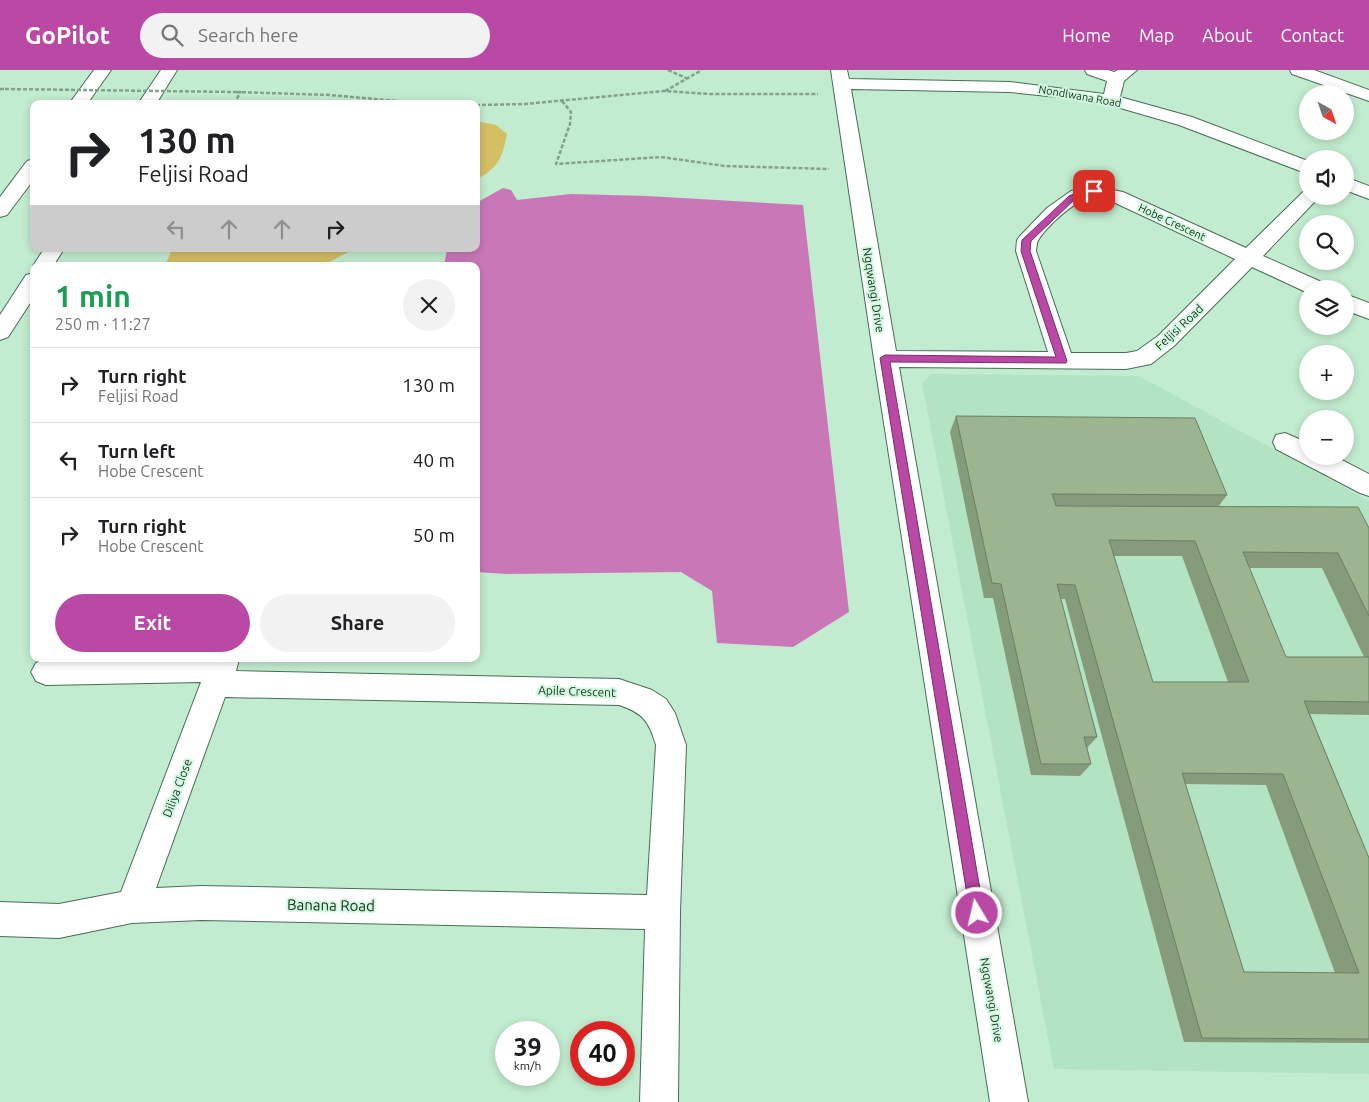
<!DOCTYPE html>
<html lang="en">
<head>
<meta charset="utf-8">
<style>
	body { margin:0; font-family:Ubuntu,sans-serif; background:#f2f2f2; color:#202124; height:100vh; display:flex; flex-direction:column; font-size:19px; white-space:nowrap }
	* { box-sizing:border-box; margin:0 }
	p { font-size:16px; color:#757577 }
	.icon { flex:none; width:28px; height:28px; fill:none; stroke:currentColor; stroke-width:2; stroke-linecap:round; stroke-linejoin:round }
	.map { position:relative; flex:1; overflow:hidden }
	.sheet { position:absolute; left:30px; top:192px; width:450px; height:400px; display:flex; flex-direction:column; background:#fff; border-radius:10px; box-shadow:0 2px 8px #0003 }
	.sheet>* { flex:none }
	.top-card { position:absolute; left:30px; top:30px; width:450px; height:152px; border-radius:10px; box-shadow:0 2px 8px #0003; background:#fff; color:#202124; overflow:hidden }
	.needle { width:32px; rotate:140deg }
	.buttons { position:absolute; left:1299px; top:15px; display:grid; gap:10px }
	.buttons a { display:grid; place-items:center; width:55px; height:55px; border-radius:50%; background:#fff; box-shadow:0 2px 8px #0003; font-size:25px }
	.speed { position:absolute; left:495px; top:951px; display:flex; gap:10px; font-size:25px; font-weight:700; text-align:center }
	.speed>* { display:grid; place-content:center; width:65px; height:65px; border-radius:50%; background:#fff; box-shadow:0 2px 8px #0003; line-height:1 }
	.speed small { font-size:12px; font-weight:400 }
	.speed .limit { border:8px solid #d22; background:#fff; color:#111 }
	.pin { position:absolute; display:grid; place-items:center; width:42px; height:42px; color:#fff; margin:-21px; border-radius:10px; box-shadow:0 2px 8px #0006 }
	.me { position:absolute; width:55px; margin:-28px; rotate:351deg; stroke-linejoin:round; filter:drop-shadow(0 0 4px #0008) }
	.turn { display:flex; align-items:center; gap:18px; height:105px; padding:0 25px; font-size:22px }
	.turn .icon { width:65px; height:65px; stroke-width:2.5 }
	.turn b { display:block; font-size:35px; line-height:42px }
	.lanes { display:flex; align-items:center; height:48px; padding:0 25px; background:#0003; justify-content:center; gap:25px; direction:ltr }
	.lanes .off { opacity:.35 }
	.round { display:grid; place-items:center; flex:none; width:52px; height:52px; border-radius:26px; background:#f2f2f2 }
	.summary { display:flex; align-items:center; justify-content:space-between; height:85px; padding:0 25px }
	h1 { font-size:30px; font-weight:600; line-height:38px; color:#1e9e55 }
	.button { display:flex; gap:10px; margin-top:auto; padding:10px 25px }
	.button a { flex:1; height:58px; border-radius:30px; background:#b949a5; color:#fff; font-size:20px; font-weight:600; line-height:58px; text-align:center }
	.button a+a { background:#f2f2f2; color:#202124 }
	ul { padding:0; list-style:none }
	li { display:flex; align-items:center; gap:15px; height:75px; padding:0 25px; border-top:1px solid #e0e0e0 }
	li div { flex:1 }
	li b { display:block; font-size:19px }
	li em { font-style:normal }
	header { display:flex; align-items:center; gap:30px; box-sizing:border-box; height:70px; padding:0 25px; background:#b949a5; color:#fff }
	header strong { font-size:24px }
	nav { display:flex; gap:28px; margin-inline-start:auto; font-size:18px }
	.search { width:350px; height:45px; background:#f2f2f2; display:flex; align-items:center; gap:12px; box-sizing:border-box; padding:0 18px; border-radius:28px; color:#757577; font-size:19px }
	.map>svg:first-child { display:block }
</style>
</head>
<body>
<header>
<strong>GoPilot</strong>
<div class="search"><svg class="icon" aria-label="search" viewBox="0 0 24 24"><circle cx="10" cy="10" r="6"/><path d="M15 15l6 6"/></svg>Search here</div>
<nav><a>Home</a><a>Map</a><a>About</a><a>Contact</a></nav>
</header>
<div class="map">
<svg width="1369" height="1032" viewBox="0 0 1369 1032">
	<rect width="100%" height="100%" fill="#c2eccf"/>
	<path fill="#b2e3c2" d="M932 304 1139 306 1369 431V1004L1054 999 922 313Z"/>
	<path fill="#d5be64" d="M476 51 496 55 507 64C502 88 499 97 476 110Z
		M172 179H354L322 196H165Z"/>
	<path fill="#ca77b8" d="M503 118 511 120 517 130 571 124 647 126 803 135 849 542 793 577 717 573 712 521 681 502 506 504 476 502V196H444L447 179H476V133Z"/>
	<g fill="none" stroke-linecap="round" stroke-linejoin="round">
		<defs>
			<path id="minor" d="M831 0H847L849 9 1010 12 1104 24 1107 11 1087 4 1085 0H1108L1114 2 1118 0H1137L1124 11 1120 27 1192 47 1308 91V104L1179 55 1110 35 1077 29 1010 22 851 19 896 281 1048 282 1016 181 1017 170 1020 166 1047 138 1071 121 1093 116 1123 122 1246 178 1303 122 1308 121V126H1320L1263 186 1326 214 1329 219H1308V223L1252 197 1174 276 1151 294 1126 299 899 297 1028 1032H990L874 289ZM1089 127 1109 130 1235 189 1158 266 1137 281 1126 283H1071L1036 181C1037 177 1036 173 1039 169 1048 155 1073 133 1089 127Z
				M1290 0H1314L1369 20V31L1292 4Z
				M1345 107 1369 116V129L1345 120Z
				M1345 224 1369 233V249L1345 240Z
				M1285 363 1308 373V386H1334L1369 404V426L1360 423 1276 379 1273 372 1276 365Z
				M46 589H239L236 601 619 609 652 620 666 629 675 643 686 675 680 842 678 1032H640L645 859 201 850 132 853 59 868 0 866V832L59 834 121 822 201 612 46 615 36 611 31 602 36 593ZM225 627 619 635C643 643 649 651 656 675L647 825 201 816 156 818Z"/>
			<path id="highway" d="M94 0H111L87 34H69Z
				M161 0H177L156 34H138Z
				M34 89V109L7 145 0 147V127L27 91Z
				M44 179H64L53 196H34V198L33 196Z
				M34 203V227L8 267 0 270V245L26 205Z"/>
		</defs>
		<use href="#minor" stroke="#486d55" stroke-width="2"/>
		<use href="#highway" stroke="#486d55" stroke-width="2"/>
		<path stroke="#82a28c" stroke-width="2.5" stroke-dasharray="4 2" stroke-linecap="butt" d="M668 0 686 8
			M0 19H5
			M665 21 702 0
			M236 22 330 25 431 34
			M562 31 571 42 570 54 556 94 661 87 725 96 829 99
			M234 34 241 21
			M476 35 525 34 664 21 710 24H818"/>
		<use href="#minor" fill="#fff" fill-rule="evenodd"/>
		<use href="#highway" fill="#fff" fill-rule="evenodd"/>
		<path stroke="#82a28c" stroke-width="2.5" stroke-dasharray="4 2" stroke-linecap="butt" d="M5 19 236 22"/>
	</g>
	<path fill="#869b7c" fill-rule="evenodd" d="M956 346 1227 425 1218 437 1369 458V645L1310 644 1369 788V973L1184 972 1065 529H1060L1097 667 1087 678 1091 694 1080 706 1031 705 993 528H984L950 362ZM1113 486H1182L1228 612H1153ZM1249 498H1322L1364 587H1286ZM1185 714 1266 715 1335 903 1244 902Z"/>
	<path fill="#9cb490" stroke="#6d7e65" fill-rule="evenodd" d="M956 346 1195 348 1227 425 1052 424 1056 436 1358 437 1369 458V546L1338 483 1243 482 1286 587H1369V632L1304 631 1369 788V969L1202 968 1075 515 1057 514 1097 667H1084L1091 694H1041L1001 514 992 513ZM1109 470 1195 471 1249 612H1153ZM1182 703 1283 704 1359 903 1244 902Z"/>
	<path fill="#b949a5" stroke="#782f6b" d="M1094 119 1098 121 1097 123 1075 129 1031 171 1030 181 1067 291 1066 293 890 292 984 843 982 848 977 850 972 848 970 843 880 288 885 285 1056 287 1021 181 1022 170 1069 126 1081 121Z"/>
	<g text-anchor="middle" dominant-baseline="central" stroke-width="4" stroke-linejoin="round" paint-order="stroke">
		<g font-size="11" fill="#213227" stroke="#cff9dd">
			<text transform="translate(1080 26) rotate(10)">Nondlwana Road</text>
			<text transform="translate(1172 152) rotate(25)">Hobe Crescent</text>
		</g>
		<g font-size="12" fill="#213227" stroke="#cff9dd">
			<text transform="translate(874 220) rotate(81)">Ngqwangi Drive</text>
			<text transform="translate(1179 257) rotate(-43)">Feljisi Road</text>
			<text transform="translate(577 621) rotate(2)">Apile Crescent</text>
			<text transform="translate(177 718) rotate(-69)">Diliya Close</text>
			<text transform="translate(992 930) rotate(80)">Ngqwangi Drive</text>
		</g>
		<g font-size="15" fill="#213227" stroke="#cff9dd">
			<text transform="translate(331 835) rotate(1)">Banana Road</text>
		</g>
	</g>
</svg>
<div class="buttons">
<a><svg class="needle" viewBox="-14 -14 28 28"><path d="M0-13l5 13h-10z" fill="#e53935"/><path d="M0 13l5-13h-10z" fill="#757577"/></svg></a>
<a><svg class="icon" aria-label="sound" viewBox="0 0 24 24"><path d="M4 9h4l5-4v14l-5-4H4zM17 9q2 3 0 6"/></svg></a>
<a><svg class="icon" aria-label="search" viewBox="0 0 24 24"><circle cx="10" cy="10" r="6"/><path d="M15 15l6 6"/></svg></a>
<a><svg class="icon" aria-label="layers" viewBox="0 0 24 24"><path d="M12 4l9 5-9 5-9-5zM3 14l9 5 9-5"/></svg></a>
<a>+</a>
<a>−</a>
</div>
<div class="speed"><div>39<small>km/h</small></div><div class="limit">40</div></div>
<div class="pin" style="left:1094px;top:121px;background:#d93025"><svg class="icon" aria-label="arrive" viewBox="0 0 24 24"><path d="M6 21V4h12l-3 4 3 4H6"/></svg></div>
<svg class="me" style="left:977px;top:843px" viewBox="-20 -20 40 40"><circle r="17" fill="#b949a5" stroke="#fff" stroke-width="3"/><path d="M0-11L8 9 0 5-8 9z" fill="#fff"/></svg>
<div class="top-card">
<div class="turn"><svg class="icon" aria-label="right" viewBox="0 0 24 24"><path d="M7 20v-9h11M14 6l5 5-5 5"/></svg><div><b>130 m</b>Feljisi Road</div></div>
<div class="lanes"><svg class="icon off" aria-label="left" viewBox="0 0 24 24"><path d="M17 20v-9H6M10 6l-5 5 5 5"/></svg><svg class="icon off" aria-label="ahead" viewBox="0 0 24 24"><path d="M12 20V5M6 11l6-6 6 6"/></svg><svg class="icon off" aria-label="ahead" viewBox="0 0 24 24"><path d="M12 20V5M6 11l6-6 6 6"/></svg><svg class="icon" aria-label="right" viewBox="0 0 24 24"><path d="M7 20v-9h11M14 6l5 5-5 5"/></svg></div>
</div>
<section class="sheet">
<div class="summary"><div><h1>1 min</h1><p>250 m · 11:27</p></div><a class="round"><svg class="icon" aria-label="close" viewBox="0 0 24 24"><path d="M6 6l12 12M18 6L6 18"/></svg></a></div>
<ul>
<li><svg class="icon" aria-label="right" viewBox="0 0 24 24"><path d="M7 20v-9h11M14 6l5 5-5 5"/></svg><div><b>Turn right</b><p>Feljisi Road</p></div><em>130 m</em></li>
<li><svg class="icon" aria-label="left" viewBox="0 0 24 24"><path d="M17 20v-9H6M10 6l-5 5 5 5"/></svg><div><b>Turn left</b><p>Hobe Crescent</p></div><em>40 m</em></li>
<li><svg class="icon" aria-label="right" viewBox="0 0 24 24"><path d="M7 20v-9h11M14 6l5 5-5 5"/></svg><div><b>Turn right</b><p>Hobe Crescent</p></div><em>50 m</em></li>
</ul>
<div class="button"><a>Exit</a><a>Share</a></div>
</section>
</div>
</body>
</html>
